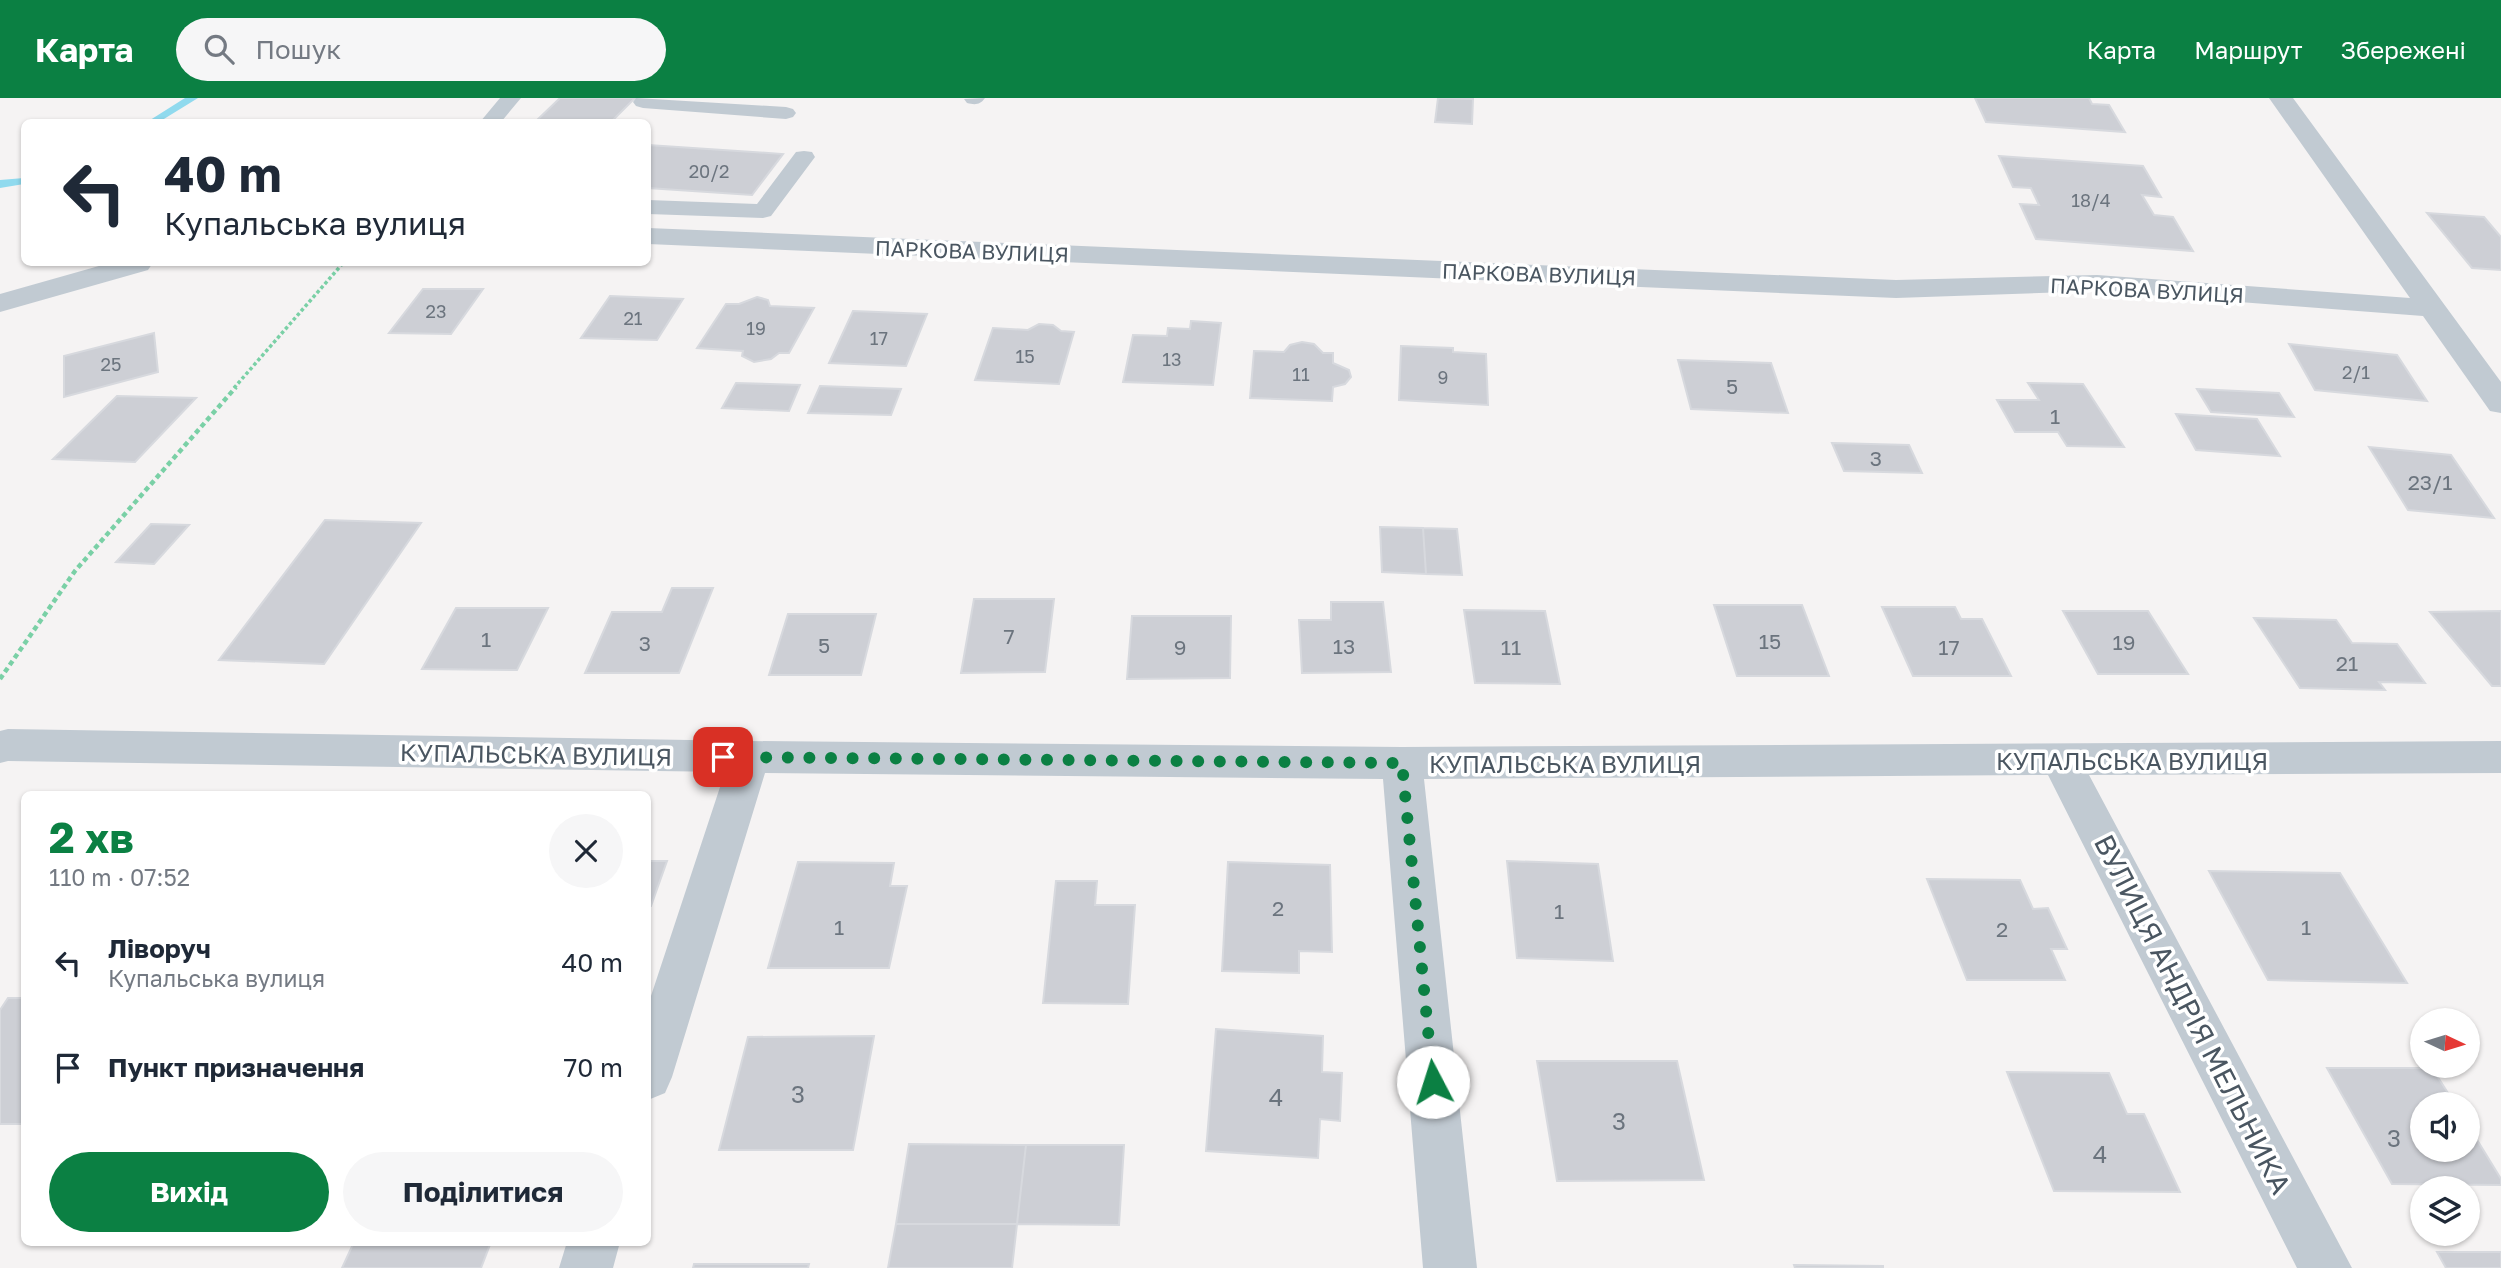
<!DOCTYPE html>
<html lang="uk">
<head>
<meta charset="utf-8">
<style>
	body { margin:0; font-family:"Golos Text",sans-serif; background:#f6f6f7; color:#1f2937; height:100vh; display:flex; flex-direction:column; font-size:26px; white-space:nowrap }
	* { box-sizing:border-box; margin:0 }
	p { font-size:23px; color:#747a83 }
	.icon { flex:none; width:38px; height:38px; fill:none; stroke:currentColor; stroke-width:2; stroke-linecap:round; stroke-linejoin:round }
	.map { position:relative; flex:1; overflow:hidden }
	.side { position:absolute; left:21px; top:693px; width:630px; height:455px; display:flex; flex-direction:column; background:#fff; border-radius:10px; box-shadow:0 2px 5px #0004 }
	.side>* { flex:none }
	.top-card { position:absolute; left:21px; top:21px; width:630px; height:147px; border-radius:10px; box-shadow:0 2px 5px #0004; background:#fff; color:#1f2937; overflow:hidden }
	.needle { width:46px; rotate:94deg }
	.tools { position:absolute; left:2410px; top:910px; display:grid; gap:14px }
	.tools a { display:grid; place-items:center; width:70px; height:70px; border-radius:50%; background:#fff; box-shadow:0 2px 5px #0004; font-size:35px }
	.pin { position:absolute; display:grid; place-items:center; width:60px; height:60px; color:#fff; margin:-30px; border-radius:14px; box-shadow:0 4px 10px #0006 }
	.me { position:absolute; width:77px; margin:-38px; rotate:355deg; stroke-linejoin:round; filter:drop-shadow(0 0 5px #0008) }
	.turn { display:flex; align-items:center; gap:24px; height:147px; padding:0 28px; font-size:32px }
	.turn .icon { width:91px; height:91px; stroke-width:2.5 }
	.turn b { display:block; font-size:49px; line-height:60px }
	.round { display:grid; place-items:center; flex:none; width:74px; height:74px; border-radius:37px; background:#f6f6f7 }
	.summary { display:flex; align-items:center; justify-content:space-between; height:119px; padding:0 28px }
	h1 { font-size:42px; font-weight:700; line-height:52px; color:#0b8043 }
	.action { display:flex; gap:14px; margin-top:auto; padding:14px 28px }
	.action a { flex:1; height:80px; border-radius:42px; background:#0b8043; color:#fff; font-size:28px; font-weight:700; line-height:80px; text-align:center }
	.action a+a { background:#f6f6f7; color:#1f2937 }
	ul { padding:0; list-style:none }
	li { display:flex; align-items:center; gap:21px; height:105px; padding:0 28px }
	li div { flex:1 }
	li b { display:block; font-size:26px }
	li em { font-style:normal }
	header { display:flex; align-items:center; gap:42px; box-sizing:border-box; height:98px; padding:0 35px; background:#0b8043; color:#fff }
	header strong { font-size:33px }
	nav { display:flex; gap:38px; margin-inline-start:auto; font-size:24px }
	.search { width:490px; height:63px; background:#f6f6f7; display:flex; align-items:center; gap:18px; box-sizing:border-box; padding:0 24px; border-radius:38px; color:#747a83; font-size:26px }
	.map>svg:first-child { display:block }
</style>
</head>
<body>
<header>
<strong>Карта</strong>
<div class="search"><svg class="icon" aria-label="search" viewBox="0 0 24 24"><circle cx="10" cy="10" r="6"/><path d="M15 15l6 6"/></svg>Пошук</div>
<nav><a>Карта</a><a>Маршрут</a><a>Збережені</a></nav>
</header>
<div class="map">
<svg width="2501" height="1170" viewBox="0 0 2501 1170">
	<rect width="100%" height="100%" fill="#f5f3f3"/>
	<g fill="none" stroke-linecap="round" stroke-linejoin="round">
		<path fill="#90daee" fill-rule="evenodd" d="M185 0H198L159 24H147Z
			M24 80V86L0 90V82Z"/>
	</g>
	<path fill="#cdcfd5" stroke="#d7d9de" stroke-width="2" d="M560 0H635L611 24H535Z
		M1438 0 1473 1 1472 26 1435 24Z
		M1975 0H2089L2092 6 2109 7 2125 34 1986 24Z
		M648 47 783 56 752 97 648 90Z
		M1999 58 2143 68 2161 99 2142 97 2154 117 2173 119 2193 153 2036 141 2020 106 2039 107 2031 90 2013 89Z
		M2427 115 2484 119 2501 139V172L2472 170Z
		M423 191H483L451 236 389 235Z
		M610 198 683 201 657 242 581 240Z
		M757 199 768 202 770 208 814 210 789 255H779L771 261 754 264 742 258 743 253 697 250 726 206H739Z
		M853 213 927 216 906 268 829 265Z
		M1191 223 1221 225 1213 287 1123 284 1133 237 1167 238 1168 230 1190 231Z
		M1039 226 1053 227 1061 233 1074 234 1059 286 975 282 993 230 1028 232Z
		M154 235 158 274 64 299V258Z
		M1302 244 1314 246 1323 255H1333V265L1349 272 1351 279 1345 286 1333 289 1332 303 1250 300 1254 253 1284 254 1290 247Z
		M2289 246 2397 257 2427 303 2315 292Z
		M1401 248 1453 250V254L1486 256 1488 307 1399 302Z
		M1678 262 1771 265 1788 315 1691 311Z
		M736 285 800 287 789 313 722 310Z
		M2028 285 2083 286 2124 349 2067 348 2058 334H2015L1997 302H2039Z
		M820 288 901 291 891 317 808 315Z
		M2197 291 2279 295 2294 319 2211 314Z
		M117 298 196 300 135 364 53 361Z
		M2176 316 2257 321 2280 358 2196 352Z
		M1832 345 1909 347 1922 375 1844 373Z
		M2369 349 2451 357 2494 420 2408 412Z
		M325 422 421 425 324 566 219 562Z
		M151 426 189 427 154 466 116 464Z
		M1380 429 1423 430 1426 476 1382 474Z
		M1423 430 1457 431 1462 477 1426 476Z
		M672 490H713L679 575H585L612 514H662Z
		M974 501H1054L1045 574 961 575Z
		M1331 504H1383L1391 574 1302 575 1299 522H1331Z
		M1714 507H1802L1829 578H1737Z
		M1882 509H1955L1961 521H1982L2011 578H1913Z
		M456 510H548L517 572 422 571Z
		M1464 512 1545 513 1560 586 1475 585Z
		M2063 513H2148L2188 576H2098Z
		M2501 513V588H2492L2430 514Z
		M788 516H876L861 577H769Z
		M1132 518H1231L1230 580 1127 581Z
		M2254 520 2336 522 2352 545 2397 546 2425 585 2379 584 2385 592 2300 590Z
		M648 763H667L651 808H648Z
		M1507 763 1598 766 1613 863 1517 860Z
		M798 764 894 765 890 788H907L889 870H768Z
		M1228 764 1330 767 1332 854 1299 853V875L1222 873Z
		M2209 773 2340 775 2407 885 2268 882Z
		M1927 781 2020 782 2033 811 2048 810 2067 851H2051L2065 882H1967Z
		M1056 783H1097L1095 807H1135L1128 906 1043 905Z
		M8 900H24V1026H0V912Z
		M1216 931 1323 938 1322 974 1342 975 1340 1023 1320 1021 1318 1060 1206 1053Z
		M874 938 853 1052H719L748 939Z
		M1537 963H1677L1704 1082 1557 1083Z
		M2327 970H2432L2455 1006H2422V1052H2468V1027L2501 1081V1087L2392 1086Z
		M2007 974 2109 975 2127 1016H2144L2180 1094 2054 1093Z
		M909 1046 1026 1047 1017 1126H896Z
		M1026 1047H1124L1119 1127 1017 1126Z
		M896 1126H1017L1012 1170H888Z
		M354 1144H491L481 1170H342Z
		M2437 1154H2501V1170H2446Z
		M694 1166H809L808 1170H693Z
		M1794 1167 1883 1168V1170H1795Z"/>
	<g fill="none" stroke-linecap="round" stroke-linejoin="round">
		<path stroke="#7ad0a6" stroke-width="3.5" stroke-dasharray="3.5 2.5" stroke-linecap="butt" d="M234 290 344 164"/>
		<path stroke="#7ad0a6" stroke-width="4.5" stroke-dasharray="5 3.5" stroke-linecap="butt" d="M0 581 75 473 236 289"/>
		<path fill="#c1cad2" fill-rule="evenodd" d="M500 0H521L501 24H480Z
			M636 0 786 9 793 11 796 15 793 19 786 21 643 10 636 8 633 4Z
			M985 0C980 7 975 7 967 5L964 1Z
			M804 53 812 54 815 59 771 118 763 120 648 116V102L757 106 796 54Z"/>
		<path fill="#c1cad2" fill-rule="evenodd" d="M2269 0H2293L2501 284V315L2490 313 2423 218 2097 193 1896 200 648 146V130L1896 182 2097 177 2410 200Z
			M113 164 152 166 148 172 0 214V196Z
			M8 631 750 643 1402 649 2501 643V675L2089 677 2352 1170H2297L2048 677 1424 681 1477 1170H1423L1383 681 765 675 672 979 665 995 648 1002V907L725 674 8 663 0 665V633Z
			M567 1144H620L613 1170H559Z"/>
	</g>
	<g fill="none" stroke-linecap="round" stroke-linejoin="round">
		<path stroke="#0b8043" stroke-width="12" stroke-dasharray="0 21.6" d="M723 659 1402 665 1433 984"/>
	</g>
	<g text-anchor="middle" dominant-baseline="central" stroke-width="7" stroke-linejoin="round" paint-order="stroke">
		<g font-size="18" fill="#6b747e">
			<text x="709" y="73">20/2</text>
			<text x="2091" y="102">18/4</text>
			<text x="436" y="213">23</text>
			<text x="633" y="220">21</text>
			<text x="756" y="230">19</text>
			<text x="879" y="240">17</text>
			<text x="1025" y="258">15</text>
			<text x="1172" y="261">13</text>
			<text x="111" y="266">25</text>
			<text x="2356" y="274">2/1</text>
			<text x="1301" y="276">11</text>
			<text x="1443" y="279">9</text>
		</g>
		<g font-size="21" fill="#4a5661" stroke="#fff">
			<text transform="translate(972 153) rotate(2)">ПАРКОВА ВУЛИЦЯ</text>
			<text transform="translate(1539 176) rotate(2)">ПАРКОВА ВУЛИЦЯ</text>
			<text transform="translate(2147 192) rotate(3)">ПАРКОВА ВУЛИЦЯ</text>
		</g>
		<g font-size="21" fill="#6b747e">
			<text x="1732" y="288">5</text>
			<text x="2055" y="318">1</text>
			<text x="1876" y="360">3</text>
			<text x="2430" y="384">23/1</text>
			<text x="1009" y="538">7</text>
			<text x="486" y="541">1</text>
			<text x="1770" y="543">15</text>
			<text x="2124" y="544">19</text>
			<text x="645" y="545">3</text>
			<text x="824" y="547">5</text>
			<text x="1344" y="548">13</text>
			<text x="1180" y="549">9</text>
			<text x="1511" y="549">11</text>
			<text x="1949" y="549">17</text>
			<text x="2347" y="565">21</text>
			<text x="1278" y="810">2</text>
			<text x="1559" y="813">1</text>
			<text x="839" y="829">1</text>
			<text x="2306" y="829">1</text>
			<text x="2002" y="831">2</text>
		</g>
		<g font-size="24" fill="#4a5661" stroke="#fff">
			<text transform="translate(536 656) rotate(1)">КУПАЛЬСЬКА ВУЛИЦЯ</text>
			<text x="2132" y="662">КУПАЛЬСЬКА ВУЛИЦЯ</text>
			<text x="1565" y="665">КУПАЛЬСЬКА ВУЛИЦЯ</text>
		</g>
		<g font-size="24" fill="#6b747e">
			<text x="798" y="995">3</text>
			<text x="1276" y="998">4</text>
			<text x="1619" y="1022">3</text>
			<text x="2394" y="1039">3</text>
			<text x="2100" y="1055">4</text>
		</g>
		<g font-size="28" fill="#4a5661" stroke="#fff">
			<text transform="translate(2193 916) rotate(63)">ВУЛИЦЯ АНДРІЯ МЕЛЬНИКА</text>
		</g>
	</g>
</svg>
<div class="tools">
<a><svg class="needle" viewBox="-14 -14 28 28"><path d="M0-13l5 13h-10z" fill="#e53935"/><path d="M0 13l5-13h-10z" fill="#747a83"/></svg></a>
<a><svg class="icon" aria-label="sound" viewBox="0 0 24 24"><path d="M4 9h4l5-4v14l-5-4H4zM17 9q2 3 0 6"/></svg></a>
<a><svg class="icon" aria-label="layers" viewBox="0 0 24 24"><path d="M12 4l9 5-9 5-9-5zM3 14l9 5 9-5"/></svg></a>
</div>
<div class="pin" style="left:723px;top:659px;background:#d93025"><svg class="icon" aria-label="arrive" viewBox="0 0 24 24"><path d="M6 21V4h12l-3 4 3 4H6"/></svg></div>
<svg class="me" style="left:1433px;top:984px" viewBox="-20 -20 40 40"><circle r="19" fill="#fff"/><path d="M0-13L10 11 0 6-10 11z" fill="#0b8043"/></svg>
<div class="top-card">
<div class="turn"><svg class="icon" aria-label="left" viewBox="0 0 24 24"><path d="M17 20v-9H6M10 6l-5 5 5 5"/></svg><div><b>40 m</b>Купальська вулиця</div></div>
</div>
<section class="side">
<div class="summary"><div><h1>2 хв</h1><p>110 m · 07:52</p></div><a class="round"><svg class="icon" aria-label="close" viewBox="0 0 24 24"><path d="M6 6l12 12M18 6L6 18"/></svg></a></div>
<ul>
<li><svg class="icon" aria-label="left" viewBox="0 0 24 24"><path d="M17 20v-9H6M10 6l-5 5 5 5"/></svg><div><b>Ліворуч</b><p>Купальська вулиця</p></div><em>40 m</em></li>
<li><svg class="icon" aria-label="arrive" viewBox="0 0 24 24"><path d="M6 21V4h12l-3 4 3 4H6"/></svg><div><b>Пункт призначення</b></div><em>70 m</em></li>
</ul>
<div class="action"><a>Вихід</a><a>Поділитися</a></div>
</section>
</div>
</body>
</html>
